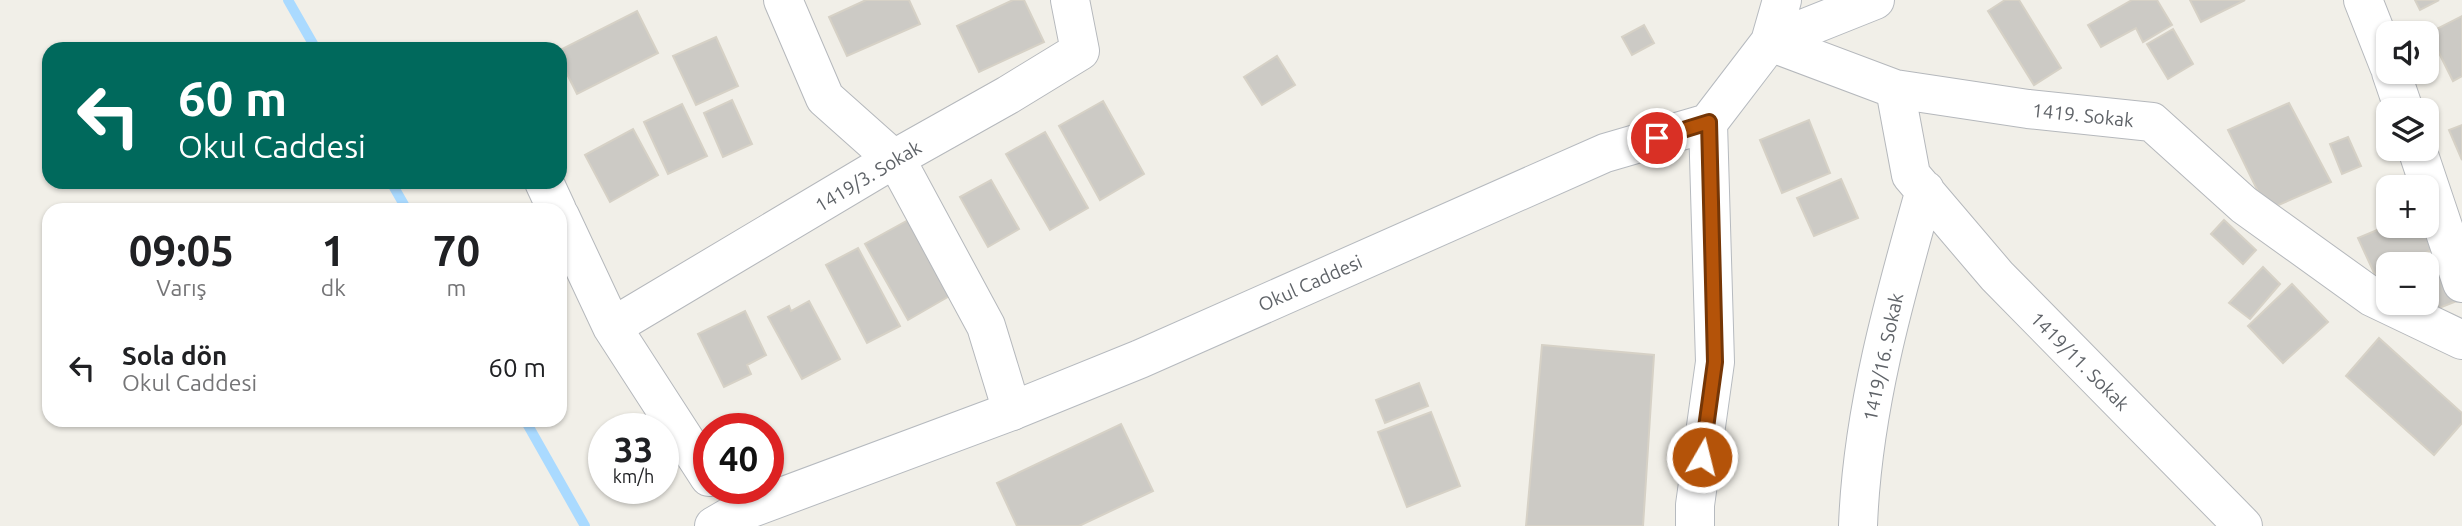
<!DOCTYPE html>
<html lang="tr">
<head>
<meta charset="utf-8">
<style>
	body { margin:0; font-family:Ubuntu,sans-serif; background:#f2f2f2; color:#202124; height:100vh; display:flex; flex-direction:column; font-size:26px; white-space:nowrap }
	* { box-sizing:border-box; margin:0 }
	p { font-size:23px; color:#757577 }
	.icon { flex:none; width:38px; height:38px; fill:none; stroke:currentColor; stroke-width:2; stroke-linecap:round; stroke-linejoin:round }
	.map { position:relative; flex:1; overflow:hidden }
	.panel { position:absolute; left:42px; top:203px; width:525px; height:224px; display:flex; flex-direction:column; background:#fff; border-radius:21px; box-shadow:0 2px 5px #0004 }
	.panel>* { flex:none }
	.guide { position:absolute; left:42px; top:42px; width:525px; height:147px; border-radius:21px; box-shadow:0 2px 5px #0004; background:#00695c; color:#fff; overflow:hidden }
	.fabs { position:absolute; left:2376px; top:21px; display:grid; gap:14px }
	.fabs a { display:grid; place-items:center; width:63px; height:63px; border-radius:14px; background:#fff; box-shadow:0 2px 5px #0004; font-size:35px }
	.speed { position:absolute; left:588px; top:413px; display:flex; gap:14px; font-size:35px; font-weight:700; text-align:center }
	.speed>* { display:grid; place-content:center; width:91px; height:91px; border-radius:50%; background:#fff; box-shadow:0 2px 5px #0004; line-height:1 }
	.speed small { font-size:18px; font-weight:400 }
	.speed .limit { border:10px solid #d22; background:#fff; color:#111 }
	.pin { position:absolute; display:grid; place-items:center; width:60px; height:60px; color:#fff; margin:-30px; border:4px solid #fff; border-radius:50%; box-shadow:0 2px 7px #0007 }
	.me { position:absolute; width:77px; margin:-38px; rotate:8deg; stroke-linejoin:round; filter:drop-shadow(0 0 5px #0008) }
	.turn { display:flex; align-items:center; gap:24px; height:147px; padding:0 21px; font-size:32px }
	.turn .icon { width:91px; height:91px; stroke-width:2.5 }
	.turn b { display:block; font-size:49px; line-height:60px }
	.eta { display:flex; justify-content:space-evenly; align-items:center; height:119px; text-align:center }
	.eta b { font-size:42px; font-weight:700; line-height:49px }
	ul { padding:0; list-style:none }
	li { display:flex; align-items:center; gap:21px; height:91px; padding:0 21px }
	li div { flex:1 }
	li b { display:block; font-size:26px }
	li em { font-style:normal }
	.map>svg:first-child { display:block }
</style>
</head>
<body>
<div class="map">
<svg width="2462" height="526" viewBox="0 0 2462 526">
	<rect width="100%" height="100%" fill="#f1efe8"/>
	<g fill="none" stroke-linecap="round" stroke-linejoin="round">
		<path stroke="#aadaff" stroke-width="10" d="M288 0 316 49
			M391 182 407 210
			M525 420 585 526"/>
	</g>
	<path fill="#cccac5" stroke="#d6d1c6" stroke-width="2" d="M866 0H909L920 24 847 56 829 17Z
		M1013 0H1024L1044 42 979 72 957 26Z
		M2005 0H2019L2061 68 2034 85 1988 11Z
		M2132 0H2157L2172 25 2143 42 2136 28 2101 47 2088 25Z
		M2190 0H2245L2201 22Z
		M2415 0H2439L2420 10Z
		M637 11 658 53 577 94 560 60V50Z
		M2462 16V76L2453 81 2429 33Z
		M1644 25 1654 43 1632 55 1622 37Z
		M2173 29 2193 64 2168 79 2147 44Z
		M716 37 738 86 696 105 673 56Z
		M1277 56 1295 85 1262 105 1244 77Z
		M732 100 752 144 723 157 704 113Z
		M1103 101 1144 174 1100 200 1059 126Z
		M2289 103 2331 182 2267 210 2228 130Z
		M682 104 707 156 668 174 644 122Z
		M1809 120 1830 173 1782 193 1760 140Z
		M2462 125V160L2449 130Z
		M633 129 658 175 610 202 585 155Z
		M1045 132 1088 208 1050 230 1006 154Z
		M2348 137 2361 166 2342 174 2330 144Z
		M1841 179 1858 218 1814 236 1797 198Z
		M991 180 1019 229 988 247 960 197Z
		M910 219 953 294 908 320 865 244Z
		M2224 220 2256 250 2243 264 2211 234Z
		M2389 225 2427 226 2437 248 2399 264H2389V269L2375 275 2358 238Z
		M858 248 900 326 867 343 826 265Z
		M2437 253 2457 301 2434 310 2427 294V264H2415L2414 262Z
		M2263 267 2280 284 2250 319 2229 303Z
		M2292 284 2328 322 2283 363 2248 326Z
		M809 301 840 359 802 379 768 317 789 306 791 311Z
		M745 311 766 355 747 365 751 374 724 387 698 334Z
		M2379 338 2462 413V423L2434 455 2346 376Z
		M1542 345 1654 355 1643 526H1526Z
		M1419 383 1428 406 1385 423 1376 400Z
		M1431 412 1460 486 1407 507 1378 432Z
		M1121 424 1153 491 1079 526H1017L997 483Z"/>
	<g fill="none" stroke-linecap="round" stroke-linejoin="round">
		<defs>
			<path id="street" d="M783 0 825 98 898 163 986 326 1012 411
				M2363 0 2389 66
				M1770 42 1895 89 2028 109 2152 122 2244 205 2372 297 2462 340
				M2391 72 2404 110
				M1895 89 1911 175 1997 276 2243 526
				M2417 149 2462 283
				M544 182 557 210
				M560 216 612 327 709 477
				M612 327 894 159 1008 95 1080 51 1070 0
				M1858 526C1862 412 1894 299 1925 190"/>
			<path id="secondary" d="M1770 42 1782 0
				M714 526 733 515 1012 411 1140 359 1605 153 1708 123 1770 42 1875 0
				M1695 526V505L1715 362 1708 123"/>
		</defs>
		<use href="#street" stroke="#b5b8bc" stroke-width="40"/>
		<use href="#secondary" stroke="#b6babf" stroke-width="40"/>
		<use href="#street" stroke="#fff" stroke-width="38"/>
		<use href="#secondary" stroke="#fff" stroke-width="38"/>
	</g>
	<g fill="none" stroke-linecap="round" stroke-linejoin="round">
		<defs>
			<path id="route" d="M1657 138 1709 122 1715 362 1702 457"/>
		</defs>
		<use href="#route" stroke="#753606" stroke-width="18"/>
		<use href="#route" stroke="#b45309" stroke-width="12"/>
	</g>
	<g text-anchor="middle" dominant-baseline="central" stroke-width="5" stroke-linejoin="round" paint-order="stroke">
		<g font-size="19" fill="#5f6368" stroke="#fff">
			<text transform="translate(2083 115) rotate(6)">1419. Sokak</text>
			<text transform="translate(868 176) rotate(-31)">1419/3. Sokak</text>
			<text transform="translate(1310 283) rotate(-24)">Okul Caddesi</text>
			<text transform="translate(1883 357) rotate(-78)">1419/16. Sokak</text>
			<text transform="translate(2080 361) rotate(45)">1419/11. Sokak</text>
		</g>
	</g>
</svg>
<div class="fabs">
<a><svg class="icon" aria-label="sound" viewBox="0 0 24 24"><path d="M4 9h4l5-4v14l-5-4H4zM17 9q2 3 0 6"/></svg></a>
<a><svg class="icon" aria-label="layers" viewBox="0 0 24 24"><path d="M12 4l9 5-9 5-9-5zM3 14l9 5 9-5"/></svg></a>
<a>+</a>
<a>−</a>
</div>
<div class="speed"><div>33<small>km/h</small></div><div class="limit">40</div></div>
<div class="pin" style="left:1657px;top:138px;background:#d93025"><svg class="icon" aria-label="arrive" viewBox="0 0 24 24"><path d="M6 21V4h12l-3 4 3 4H6"/></svg></div>
<svg class="me" style="left:1702px;top:457px" viewBox="-20 -20 40 40"><circle r="17" fill="#b45309" stroke="#fff" stroke-width="3"/><path d="M0-11L8 9 0 5-8 9z" fill="#fff"/></svg>
<div class="guide">
<div class="turn"><svg class="icon" aria-label="left" viewBox="0 0 24 24"><path d="M17 20v-9H6M10 6l-5 5 5 5"/></svg><div><b>60 m</b>Okul Caddesi</div></div>
</div>
<section class="panel">
<div class="eta">
<div><b>09:05</b><p>Varış</p></div>
<div><b>1</b><p>dk</p></div>
<div><b>70</b><p>m</p></div>
</div>
<ul>
<li><svg class="icon" aria-label="left" viewBox="0 0 24 24"><path d="M17 20v-9H6M10 6l-5 5 5 5"/></svg><div><b>Sola dön</b><p>Okul Caddesi</p></div><em>60 m</em></li>
</ul>
</section>
</div>
</body>
</html>
